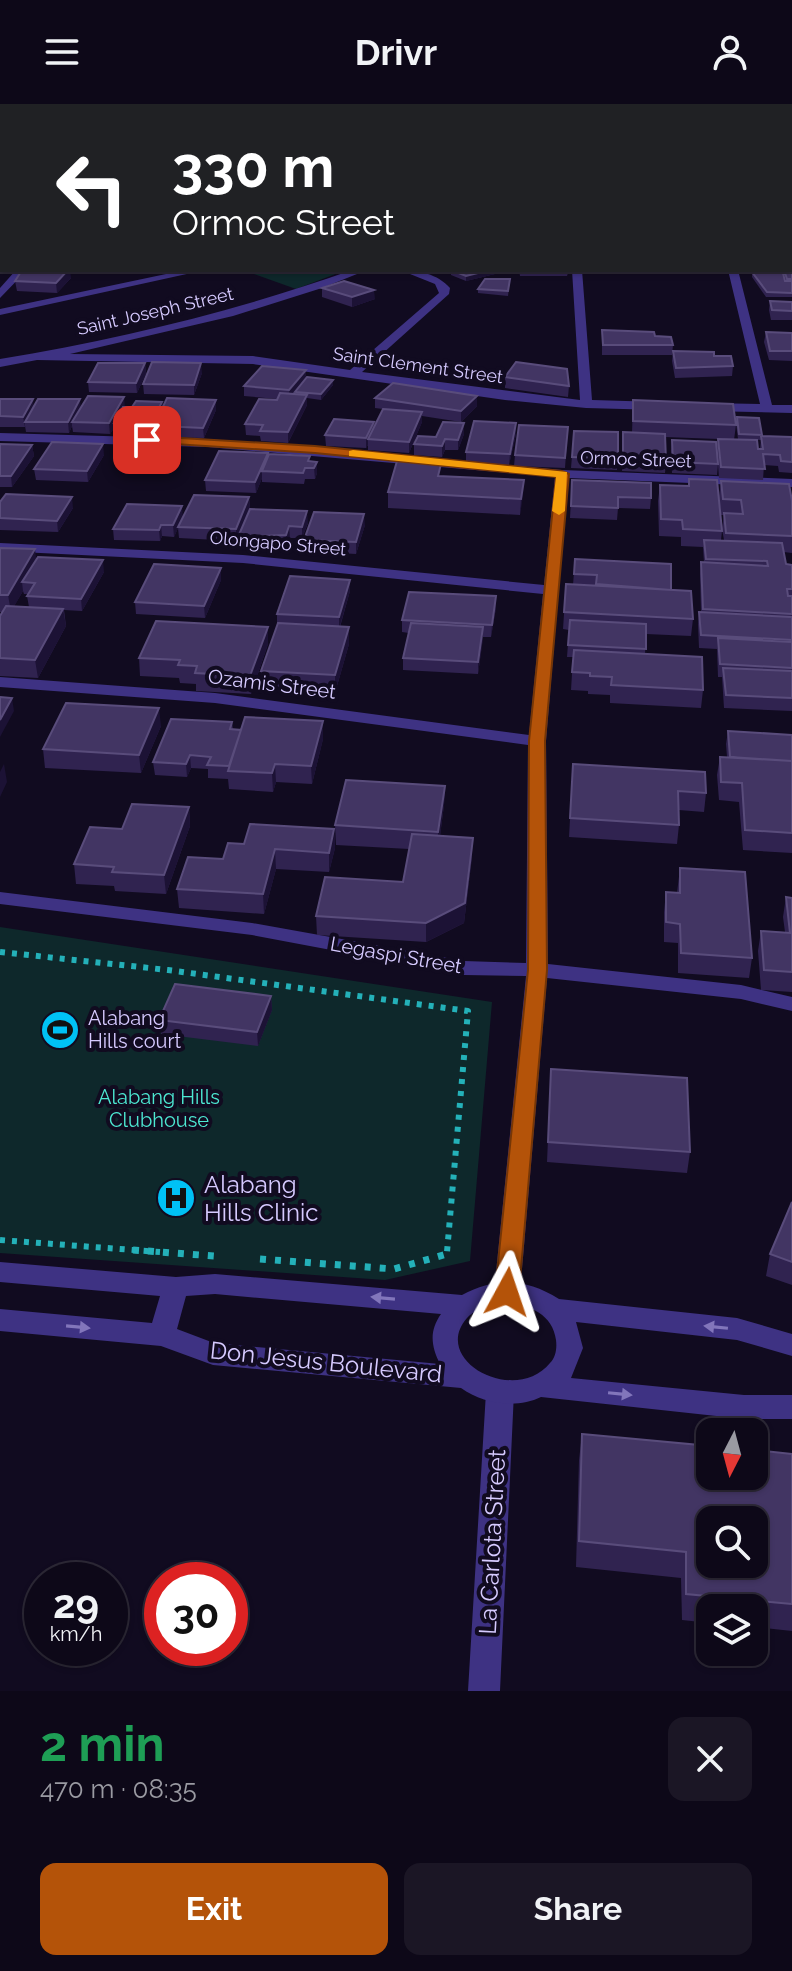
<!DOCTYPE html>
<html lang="en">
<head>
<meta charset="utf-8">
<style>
	body { margin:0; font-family:Raleway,sans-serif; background:#1b1625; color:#f1f3f6; height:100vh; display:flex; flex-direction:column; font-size:30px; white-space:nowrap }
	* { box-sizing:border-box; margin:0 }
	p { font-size:26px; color:#9a9aa2 }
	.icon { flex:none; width:44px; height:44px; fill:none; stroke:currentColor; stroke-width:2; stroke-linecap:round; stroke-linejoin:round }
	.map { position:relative; height:1587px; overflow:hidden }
	.details { display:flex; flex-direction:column; background:#0d0818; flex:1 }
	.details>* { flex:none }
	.top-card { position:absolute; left:0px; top:0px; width:792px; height:168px; box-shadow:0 2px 6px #0004,0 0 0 2px #2d2937; background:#202124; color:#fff; overflow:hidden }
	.needle { width:52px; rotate:186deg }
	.controls { position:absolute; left:696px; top:1314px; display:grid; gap:16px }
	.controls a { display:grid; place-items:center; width:72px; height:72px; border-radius:16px; background:#0d0818; box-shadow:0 2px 6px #0004,0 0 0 2px #2d2937; font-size:40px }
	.speed { position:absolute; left:24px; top:1458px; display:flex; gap:16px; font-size:40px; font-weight:700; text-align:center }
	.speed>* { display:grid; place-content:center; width:104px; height:104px; border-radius:50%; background:#0d0818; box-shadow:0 2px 6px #0004,0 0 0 2px #2d2937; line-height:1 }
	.speed small { font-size:20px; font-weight:400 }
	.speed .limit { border:12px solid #d22; background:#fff; color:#111 }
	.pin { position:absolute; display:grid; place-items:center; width:68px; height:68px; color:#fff; margin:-34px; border-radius:16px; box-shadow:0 4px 12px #0006 }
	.me { position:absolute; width:88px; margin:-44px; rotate:5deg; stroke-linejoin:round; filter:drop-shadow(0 0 6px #0008) }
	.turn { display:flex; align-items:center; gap:28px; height:168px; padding:0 40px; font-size:36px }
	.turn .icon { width:104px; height:104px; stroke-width:2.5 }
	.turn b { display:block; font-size:56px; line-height:68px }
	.round { display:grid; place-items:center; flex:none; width:84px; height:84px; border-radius:16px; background:#1b1625 }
	.head { display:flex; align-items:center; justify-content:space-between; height:136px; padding:0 40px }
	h1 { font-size:48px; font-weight:700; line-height:60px; color:#1e9e55 }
	.action { display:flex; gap:16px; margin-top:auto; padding:16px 40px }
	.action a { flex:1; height:92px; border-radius:16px; background:#b45309; color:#fff; font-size:32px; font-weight:700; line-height:92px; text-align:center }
	.action a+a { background:#1b1625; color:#f1f3f6 }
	header { display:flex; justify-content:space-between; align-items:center; height:104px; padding:0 40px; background:#0d0818; font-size:36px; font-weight:700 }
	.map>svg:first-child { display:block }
</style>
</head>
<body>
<header><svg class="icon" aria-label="menu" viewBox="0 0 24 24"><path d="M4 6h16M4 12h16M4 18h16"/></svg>Drivr<svg class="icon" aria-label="person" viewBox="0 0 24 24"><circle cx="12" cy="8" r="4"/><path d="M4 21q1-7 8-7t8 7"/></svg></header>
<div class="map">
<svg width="792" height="1587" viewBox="0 0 792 1587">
	<rect width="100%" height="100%" fill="#110b20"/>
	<path fill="#0e282b" d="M243 166H346L296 185Z
		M0 823 492 898 470 1157 385 1176 0 1149Z"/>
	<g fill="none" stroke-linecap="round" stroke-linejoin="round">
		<path stroke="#24b1b9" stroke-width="6" stroke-dasharray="5 7" stroke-linecap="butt" d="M0 848 168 866 468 907 447 1148
			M0 1136 160 1148"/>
		<path stroke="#24b1b9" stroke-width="7" stroke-dasharray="6 9" stroke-linecap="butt" d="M133 1146 214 1152
			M260 1155 394 1165 447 1150V1146"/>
		<path fill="#3e3283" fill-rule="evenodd" d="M305 0H318L320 2H307Z
			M431 0H444L446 2H433Z
			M790 45H792V51H790Z
			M2 67V74L0 75V68Z
			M16 166H27L0 194V184Z
			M185 166H205L0 211V205Z
			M352 166H367L322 184 233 212 70 250 253 252 350 266 439 189 435 180 400 166C418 166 438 170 450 184L449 190 362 268 580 296 572 166H582L592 296 660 298 666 302 660 306 586 304 505 296 253 260 37 256 0 263V255C120 235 237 207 352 166Z
			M728 166H738L772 301H792V309L708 307 702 303 708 299 760 300Z
			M0 329 208 335 562 366 792 375V383L568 374 546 637 548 860 741 881 792 893V907L741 895 547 874 520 1188 516 1195 507 1198 498 1195 494 1188 526 872 464 871 252 831 0 800V788L252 819 464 857 526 859 528 641 215 599 0 583V573L215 589 529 631 543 490 243 459 0 447V439L243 451 544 481 555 373 208 343 0 337Z
			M500 1277 510 1280 514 1288 500 1587H468L486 1288 490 1280Z"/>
		<path fill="#3e3283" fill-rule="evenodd" d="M0 1158 176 1173 215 1170 462 1191C496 1173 525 1174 559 1195L737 1214 792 1230V1252L737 1236 576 1218 583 1244 571 1274 744 1291H792V1315H744L541 1293C517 1305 483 1300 461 1284L213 1261 161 1242 0 1227V1205L152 1219 160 1192 0 1178ZM215 1190 441 1210C429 1227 431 1242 440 1260L214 1239 177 1225 186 1192ZM494 1198C519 1198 552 1205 556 1236 557 1244 556 1253 550 1259 515 1302 430 1256 467 1214 473 1207 485 1203 494 1198Z"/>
	</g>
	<path fill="#302350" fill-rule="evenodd" d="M113 0H185L191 2H128Z
		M348 0H429L428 2H348Z
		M609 0H673L681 2H609Z
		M451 166H495V170L466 177 451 171Z
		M519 166H569L567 172H520Z
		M752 168 785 174V169H792V193H766L752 173Z
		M71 174 57 189 17 187 15 177Z
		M510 175 508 192 478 189V185Z
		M322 184 375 195 352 203 322 193Z
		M770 197 792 198V216H771L769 206Z
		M602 226 655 232 673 241 672 251H602Z
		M766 228 792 229V257L769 256 764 238Z
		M673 247 714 252 733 262 732 272 675 274 672 257Z
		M145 259 146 269 137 289 89 288 88 278Z
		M202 269 194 291 144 290 143 280Z
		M505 273 569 282 568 293 505 284Z
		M306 275 333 281 321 296 307 294V301L288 339 261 337 260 332 246 331 245 320 277 295 244 292V282Z
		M477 292V302L461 318 422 312V318L409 349 368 346V341L366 344 326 342 325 331 374 318V323L383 305 375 304V294Z
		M0 295 34 302 81 304 132 303 162 298 163 303 216 306 204 334 162 333 161 322 162 320H161L160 314 159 316 160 326 157 331 115 330 114 324 110 330 73 328 72 322 69 329 26 328 25 322V323H0Z
		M633 296 736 321 734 336 758 345H760L761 336 738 335 736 319 737 313 761 332 792 333V369L779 368 778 362 764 361 763 376 719 374 718 360 717 371 672 369 671 347 672 336 716 345 718 335 665 333 666 358 665 369 622 367 623 328 632 329Z
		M464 319V330L458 346H445L442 353 414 351V340L436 333Z
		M516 319V330L509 361 466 358V348Z
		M568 323 565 364 514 362 515 351Z
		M574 327 618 355 617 366 571 364Z
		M0 340 32 341 34 352 12 383H0Z
		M104 351 88 378 36 376 34 365Z
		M268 353 310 357 317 369 315 375H305L304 380 262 378V374L256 389 206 387 205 376Z
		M441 372 524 376 520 411 388 404V388Z
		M689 375 722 427 721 436H724L722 425 724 411H721L719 393 721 377 792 397V449L784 448 786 460 792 461V607L724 604 722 573H718L717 545 699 544 698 520 699 508H701L700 470 701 458 704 459 703 443 681 442V433L659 432 658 397 660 381 688 382Z
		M572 376 651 394 650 405 618 404 617 416 570 414Z
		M249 393 250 404 236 437 179 434 178 424 174 433 162 432 160 437 114 436 113 425 183 412Z
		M0 398 73 404 58 428 0 426Z
		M308 419 302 434H290L286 442 239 444 238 433Z
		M365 421 356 450 304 447V436Z
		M0 444 36 455 104 468 82 507 64 506 66 522 38 574 0 572V512L2 508H0ZM23 487 24 490H29L27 492 29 503 14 502Z
		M575 455 671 486 693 515 691 532 646 530 645 550 703 586 701 604 610 599V591L588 590V587L571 586 573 553H567L569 526 563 525 566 480 573 481Z
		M221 476 205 514 136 510 135 498Z
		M350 476V487L340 523H349V540L335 589 262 585 261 567 277 521V510Z
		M496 504 491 533H483L478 570 403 566V554L409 529 402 528V516Z
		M268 540 251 590 196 587V580L180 579 179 574 140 572 139 554Z
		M323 617V635L312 680 276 678 273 688 229 685 228 675 208 674V665L191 664 187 673 155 671 153 658 232 618 233 625 241 626Z
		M161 622 141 669 45 664 43 645Z
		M728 627 792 631V749L743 746 739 698 719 696 717 671 720 653H727L726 640Z
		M573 660 706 689 704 708 679 706V721L677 740 569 733Z
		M445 682 444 701 440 732 472 753 464 819 426 838 317 831 316 812 403 778 409 745 336 741 335 721Z
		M189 703 190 722 166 790 115 787 114 782 76 780 74 760 122 725Z
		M334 725 335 744 329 768 276 765 264 810 179 804 177 785 223 755 244 740Z
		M680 764 752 854 749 874 678 869V839L664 838V808L666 788 677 789Z
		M786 793 792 794V888L761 886 758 847 761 827 785 828 783 813Z
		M271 892 272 906 258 942 161 930 159 916Z
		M551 965 690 1048 687 1069 547 1058Z
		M792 1098V1181L766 1172 770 1150Z
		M582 1330 792 1350V1527L754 1523V1504H710V1519L682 1516 681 1474 576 1463 579 1356Z"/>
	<path fill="#1c1235" d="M241 0H252V2H230Z
		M415 0H429L428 2H410V1Z
		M747 0H756V2H738Z
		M68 166H70L71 174 57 189 56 179Z
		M165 166H181L165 169Z
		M490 166H495V170L466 177V172Z
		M374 186 375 195 352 203V193Z
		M145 259 146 269 137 289 136 279Z
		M201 259 202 269 194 291V281Z
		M306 266V276L290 296 289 286Z
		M333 276V281L321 296V290Z
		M307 291V301L288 339V328Z
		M477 292V302L461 318V307Z
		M124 293 125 304 114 319V324L110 330 109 319Z
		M33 295 34 306 25 318V323L23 313Z
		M80 295 81 306 72 318V322L69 329 68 318Z
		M216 296V306L204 334 203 324Z
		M162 298 163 308 160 309V326L157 331 156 321 153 315Z
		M422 308V318L409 349V338Z
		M374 318V329L368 335V341L366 344V334Z
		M464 319V330L458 346V336Z
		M516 319V330L509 361 510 350Z
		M445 335V346L442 353V342Z
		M103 340 104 351 88 378 87 367Z
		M32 341 34 352 12 383 11 372Z
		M268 349V360L262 367V374L256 389 255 378Z
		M317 358V369L315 375 314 364Z
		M524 376 523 392 520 411 521 395Z
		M72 393 73 404 58 428 57 417Z
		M249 393 250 404 236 437V425Z
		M182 402 183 414 174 433 173 421Z
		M307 407 308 419 302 434V423Z
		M364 410 365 421 356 450V438Z
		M161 421 162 432 160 437 159 426Z
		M289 422 290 434 286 442V431Z
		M35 445 37 462 22 478 23 487 11 508 8 491Z
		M103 456 104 468 82 507 81 495Z
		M221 464V476L205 514 204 502Z
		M350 476V487L339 525V513Z
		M496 492V504L491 533 492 521Z
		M63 505 66 522 38 574 35 556Z
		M268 523V540L251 590 250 572Z
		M349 523V540L335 589V571Z
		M483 523V535L478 570V558Z
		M12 594 14 607 0 633V616Z
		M159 604 161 622 141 669 139 651Z
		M323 617V635L312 680 311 662Z
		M190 651 191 664 187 673 186 660Z
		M4 660 7 678 0 693V668Z
		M275 660 276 678 273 688 272 669Z
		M445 682 444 701 438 747V728Z
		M189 703 190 722 166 790 164 771Z
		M334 725 335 744 329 768V749Z
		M473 734 472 753 464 819 426 838V819Z
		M275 745 276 765 264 810 263 790Z
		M271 892 272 906 258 942 257 928Z"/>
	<path fill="#423563" stroke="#594c7b" stroke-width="2" fill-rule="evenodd" d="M149 0H185L191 2 142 1Z
		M214 0H241L230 2H220Z
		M348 0H369L361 2Z
		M369 0H388L395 2H361Z
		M633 0H673L681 2H641Z
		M699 0H747L738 2 693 1Z
		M778 0H792V7L790 8V2H769Z
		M0 19H2V33H0Z
		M1 114H2V132H0V115Z
		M22 166H68L56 179 15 177Z
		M451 166H490L466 172Z
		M752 168 783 169 785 177H792V189L767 188Z
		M785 169H792V175H787Z
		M485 175H510L508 187 478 185Z
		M344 177 374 186 352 193 322 184Z
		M770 197 792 198V207L772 206Z
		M602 226 654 228 655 232 671 233 673 241H603Z
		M766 228 792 229V247H770Z
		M673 247 714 248V252H731L733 262 676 264Z
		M152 258 201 259 194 281 143 280Z
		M516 258 567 265 569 282 505 273Z
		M98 259H145L136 279 88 278Z
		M262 262 306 266 289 286 244 282Z
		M307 273 333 276 321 290 295 288Z
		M393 279 477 292 461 307 375 294Z
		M280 289 307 291 288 328 260 327 263 321 245 320 259 295 277 296Z
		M88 292 124 293 109 319 72 318Z
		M167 294 216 296 203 324 161 322 167 309H160Z
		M0 295H33L23 313 0 312Z
		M38 295H80L68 318H25Z
		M633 296 733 300 736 321 633 317Z
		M136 297 162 298 153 315H159L156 321 114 319 123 303H132Z
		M383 305 422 308 409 338 368 335Z
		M737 313 759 314 762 331 739 330Z
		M334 315 374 318 366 334 325 331Z
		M474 317 516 319 510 350 466 348Z
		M443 318 464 319 458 336 445 335 442 342 414 340 418 332 436 333Z
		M519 321 568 323 565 354 515 351Z
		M574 327 618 328V355L572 353Z
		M623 328 665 330 666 358 623 356Z
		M761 332 792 333V358L781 357 780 351 763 350 765 365 721 363 718 335 757 336 758 345H763Z
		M672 336 716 338 718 360 673 358Z
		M52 338 103 340 87 367 34 365Z
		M0 340 32 341 11 372H0Z
		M219 347 268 349 255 378 205 376Z
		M269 350 310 352 308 357 317 358 314 364H305L303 369 262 367Z
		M397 357 441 360 438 372 524 376 521 395 388 388Z
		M689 375 717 376 722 427 683 425 682 416 661 415 660 381 689 382Z
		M572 376 651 379V394L618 393V404L571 402Z
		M721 377 789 380 792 397V432L726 429 724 409 743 410 741 396 723 395Z
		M6 390 72 393 57 417 0 414V398Z
		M194 391 249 393 236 425 178 423Z
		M127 400 182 402 173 421H161L159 426 113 425Z
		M250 405 307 407 302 423 289 422 286 431 238 433Z
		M314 408 364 410 356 438 304 436Z
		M704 436 782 439 786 460 792 461V485H787L788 492H792V510L703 505 701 458 768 462 767 457 706 455Z
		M0 444 35 445 8 491H0Z
		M38 453 103 456 81 495 27 492 35 479 22 478Z
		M575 455 671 460V486L596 480 597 471 574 470Z
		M154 460 221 464 204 502 135 498Z
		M290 472 350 476 339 513 277 510Z
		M566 480 691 487 693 515 564 508Z
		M409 488 496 492 492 521 402 516Z
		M6 502 63 505 35 556 0 554V512Z
		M699 508 792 513V536L701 531Z
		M570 516 646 520V545L568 541Z
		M156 517 268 523 250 572 195 569 197 562 178 561 180 556 139 554Z
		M278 519 349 523 335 571 261 567Z
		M411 519 483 523 478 558 403 554Z
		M718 534 792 538V564L720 560Z
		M574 546 702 553 703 586 611 581 612 573 590 572V569L572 568Z
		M723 564 792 567V594L726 591Z
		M0 593 12 594 0 616Z
		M66 599 159 604 139 651 43 645Z
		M245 613 323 617 311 662 275 660 272 669 228 667Z
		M171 615 232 618 230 625 241 626 229 662 207 661 211 653 190 651 186 660 153 658Z
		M728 627 792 631V657L730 653Z
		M720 653 792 657V729L745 726 742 679 721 678Z
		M573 660 705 668 706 689 678 687 679 721 570 714Z
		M346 676 445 682 438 728 335 721Z
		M132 700 189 703 164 771 112 768 114 763 74 760 90 723 122 725Z
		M250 720 334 725 329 749 275 745 263 790 177 785 188 753 223 755 228 739 244 740Z
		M412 730 473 734 465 799 426 819 316 812 325 773 403 778Z
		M680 764 745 768 752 854 681 849 680 820 666 818V788L680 789Z
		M786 793 792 794V868L764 866 761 827 790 829Z
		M175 880 271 892 257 928 159 916Z
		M551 965 687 974 690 1048 548 1038Z
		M792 1098V1158L770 1150Z
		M582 1330 710 1342V1372H754V1346L792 1350V1500L686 1490V1448L579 1437ZM710 1416H754V1460H710Z"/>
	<defs><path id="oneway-solid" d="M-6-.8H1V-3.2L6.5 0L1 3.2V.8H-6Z" transform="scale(2)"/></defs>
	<g fill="#8276bb">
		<use href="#oneway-solid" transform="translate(383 1194) rotate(-175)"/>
		<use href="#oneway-solid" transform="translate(78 1223) rotate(5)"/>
		<use href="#oneway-solid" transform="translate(716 1223) rotate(-174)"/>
		<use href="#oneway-solid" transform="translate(620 1290) rotate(6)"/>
	</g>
	<path fill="#b45309" stroke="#753606" stroke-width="2" d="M147 332 315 342 562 367 569 370 545 637 547 866 519 1188 516 1194H499L495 1188 528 866 529 637 556 373 315 349 143 338 141 336Z"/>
	<path fill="#f59e0b" d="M353 346 567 368 565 407 559 411 552 407 556 373 349 352V347Z"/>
	<defs>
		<symbol id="stadium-disc" viewBox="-11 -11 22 22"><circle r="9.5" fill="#00c1f5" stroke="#110b20"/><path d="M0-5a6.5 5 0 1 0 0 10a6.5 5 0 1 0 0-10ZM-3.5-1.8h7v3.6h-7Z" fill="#111"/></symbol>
		<symbol id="hospital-disc" viewBox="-11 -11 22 22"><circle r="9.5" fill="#00c1f5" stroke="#110b20"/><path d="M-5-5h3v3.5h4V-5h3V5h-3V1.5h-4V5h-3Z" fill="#111"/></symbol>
	</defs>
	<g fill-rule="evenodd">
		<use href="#stadium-disc" x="38" y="904" width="44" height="44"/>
		<use href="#hospital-disc" x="154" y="1072" width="44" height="44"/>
	</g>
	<g text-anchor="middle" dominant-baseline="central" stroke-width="8" stroke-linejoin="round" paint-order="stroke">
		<g font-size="18" fill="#d6caff" stroke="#110b20">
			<text transform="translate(155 207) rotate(-13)">Saint Joseph Street</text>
			<text transform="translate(418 261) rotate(8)">Saint Clement Street</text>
			<text transform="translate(636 355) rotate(2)">Ormoc Street</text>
			<text transform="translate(278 439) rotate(5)">Olongapo Street</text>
		</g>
		<g font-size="20" fill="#d6caff" stroke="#110b20">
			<text transform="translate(272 580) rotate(7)">Ozamis Street</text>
			<text transform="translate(396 851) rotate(10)">Legaspi Street</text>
		</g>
		<g font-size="20" fill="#d6caff" stroke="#110b20" text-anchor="start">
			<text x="88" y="914">Alabang<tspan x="88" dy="23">Hills court</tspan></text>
		</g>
		<g font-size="20" fill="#4de8d2" stroke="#110b20">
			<text x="159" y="993">Alabang Hills<tspan x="159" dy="23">Clubhouse</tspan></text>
		</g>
		<g font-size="24" fill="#d6caff" stroke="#110b20" text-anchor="start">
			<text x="204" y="1080">Alabang<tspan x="204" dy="28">Hills Clinic</tspan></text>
		</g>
		<g font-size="24" fill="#d6caff" stroke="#110b20">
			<text transform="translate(326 1258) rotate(6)">Don Jesus Boulevard</text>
			<text transform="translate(492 1438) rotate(-87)">La Carlota Street</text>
		</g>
	</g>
</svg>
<div class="controls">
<a><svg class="needle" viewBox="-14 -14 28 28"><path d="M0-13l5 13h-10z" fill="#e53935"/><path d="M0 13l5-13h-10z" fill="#9a9aa2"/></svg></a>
<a><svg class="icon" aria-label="search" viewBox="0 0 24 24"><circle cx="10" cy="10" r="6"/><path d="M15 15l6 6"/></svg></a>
<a><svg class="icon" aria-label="layers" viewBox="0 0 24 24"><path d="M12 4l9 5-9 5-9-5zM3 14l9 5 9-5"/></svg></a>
</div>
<div class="speed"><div>29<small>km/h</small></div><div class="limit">30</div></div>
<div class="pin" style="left:147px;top:336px;background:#d93025"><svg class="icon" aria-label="arrive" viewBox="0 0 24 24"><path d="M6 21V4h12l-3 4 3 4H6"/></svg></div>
<svg class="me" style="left:507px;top:1188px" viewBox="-20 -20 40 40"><path d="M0-17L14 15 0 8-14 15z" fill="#b45309" stroke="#fff" stroke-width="4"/></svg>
<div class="top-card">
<div class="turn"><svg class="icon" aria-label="left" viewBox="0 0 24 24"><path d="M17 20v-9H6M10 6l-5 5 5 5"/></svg><div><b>330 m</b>Ormoc Street</div></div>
</div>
</div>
<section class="details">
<div class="head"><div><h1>2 min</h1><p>470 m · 08:35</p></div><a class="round"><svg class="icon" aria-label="close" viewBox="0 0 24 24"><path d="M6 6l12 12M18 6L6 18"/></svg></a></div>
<div class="action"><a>Exit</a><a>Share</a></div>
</section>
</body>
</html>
